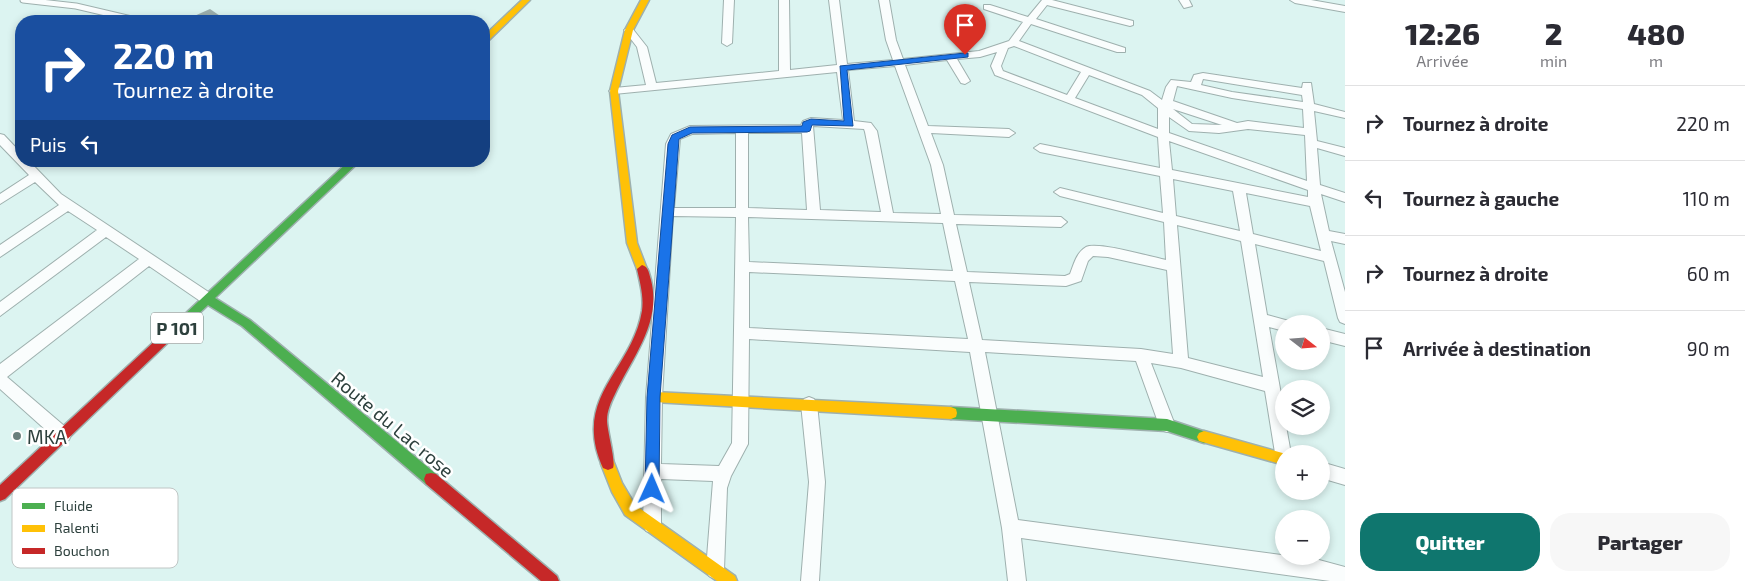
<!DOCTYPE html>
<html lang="fr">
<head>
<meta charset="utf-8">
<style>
	body { margin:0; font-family:"Exo 2",sans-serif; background:#f7f7f7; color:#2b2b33; height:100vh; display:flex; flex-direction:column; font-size:19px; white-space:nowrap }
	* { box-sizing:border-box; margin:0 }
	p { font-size:16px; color:#7c7c81 }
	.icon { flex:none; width:28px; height:28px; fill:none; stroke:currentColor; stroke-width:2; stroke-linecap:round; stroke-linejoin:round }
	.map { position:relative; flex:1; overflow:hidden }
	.side { display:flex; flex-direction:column; background:#fff; width:400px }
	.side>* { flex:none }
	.guide { position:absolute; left:15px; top:15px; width:475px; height:152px; border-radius:20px; box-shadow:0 2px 8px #0003; background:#1a4fa0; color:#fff; overflow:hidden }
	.needle { width:32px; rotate:107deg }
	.fabs { position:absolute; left:1275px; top:315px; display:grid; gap:10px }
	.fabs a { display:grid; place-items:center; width:55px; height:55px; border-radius:50%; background:#fff; box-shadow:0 2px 8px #0003; font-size:25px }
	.pin { position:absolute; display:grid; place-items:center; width:42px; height:42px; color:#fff; margin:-51px -21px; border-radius:50% 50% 50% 0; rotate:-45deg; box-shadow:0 0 5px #0007 }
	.pin .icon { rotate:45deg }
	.me { position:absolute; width:55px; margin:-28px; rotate:1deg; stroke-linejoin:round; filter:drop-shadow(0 0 4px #0008) }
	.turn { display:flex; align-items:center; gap:18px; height:105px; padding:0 15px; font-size:22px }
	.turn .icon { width:65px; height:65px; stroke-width:2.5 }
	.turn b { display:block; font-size:35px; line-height:42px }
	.then { display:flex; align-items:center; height:48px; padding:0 15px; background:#0003; gap:10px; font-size:19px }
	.eta { display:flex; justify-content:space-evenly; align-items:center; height:85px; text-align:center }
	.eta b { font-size:30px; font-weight:800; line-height:35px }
	.cta { display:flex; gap:10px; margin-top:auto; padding:10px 15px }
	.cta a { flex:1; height:58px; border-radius:20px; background:#0f766e; color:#fff; font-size:20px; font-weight:800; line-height:58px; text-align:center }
	.cta a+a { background:#f7f7f7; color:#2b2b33 }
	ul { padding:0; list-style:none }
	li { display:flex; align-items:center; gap:15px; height:75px; padding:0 15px; border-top:1px solid #e1e1e2 }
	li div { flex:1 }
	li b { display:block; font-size:19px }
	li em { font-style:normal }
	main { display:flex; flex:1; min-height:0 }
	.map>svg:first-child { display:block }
</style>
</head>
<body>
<main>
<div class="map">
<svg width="1345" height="581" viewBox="0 0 1345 581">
	<rect width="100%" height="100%" fill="#dcf4f1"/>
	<path fill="#9dafad" d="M210 9 226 20 183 21Z"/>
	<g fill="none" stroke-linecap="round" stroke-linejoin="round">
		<defs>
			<path id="lane" d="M23 0 76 6 140 21"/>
			<path id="street" d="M724 0H734L732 43 727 46 722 43Z
				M779 0H789L790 70 837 65 829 0H839L847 64 893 60 886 40 879 0H889L896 40 903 59 979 51 1009 41 1023 22 984 9V5H990L1028 17 1042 0H1052L1133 21V25L1130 26 1047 5 1036 19 1125 48V52H1117L1031 24 1019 41 1150 91 1162 100 1166 87 1171 80 1191 82 1194 75 1203 73 1302 88 1303 83H1311L1314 104 1345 112V118L1314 111 1317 141 1345 148V156L1317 148 1320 185 1345 193V202L1321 194 1329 231 1345 234V244L1331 241 1345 292V324L1340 322 1338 318 1324 261 1255 244 1267 315 1289 321 1290 324H1284V331L1269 327 1284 411V426H1286L1291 454H1284V466L1278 464 1276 459 1265 391 1181 368 1151 363 1175 425 1173 430 1167 432 1161 430 1159 425 1136 361 985 352 1018 520 1319 560 1345 567V581H1330L1021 538 1026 581H1008L1002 528 970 352 749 339 748 444 731 476 727 488 724 570 721 576 715 579 709 576 706 570 713 481 661 479V525L658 531 652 533 646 531 643 525 646 397 666 144 671 134 690 126 801 125 803 121 811 118 843 120 837 72 614 94 609 91 614 88 646 85 637 47 624 30 629 27 632 28 647 47 656 83 779 71ZM1014 46 1081 72 1067 95 1003 71 1001 66 1008 48ZM997 52 991 66 995 75 1158 137 1160 168 1040 144 1034 148 1040 152 1160 176 1163 213 1060 188 1054 192 1060 196 1164 222 1166 260C1152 257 1097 241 1086 247 1076 253 1074 264 1070 274L1065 276 967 272 956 224 1061 227 1067 222 1061 217 954 215 943 165 931 133 1009 137 1015 133 1009 129 928 126 905 65 947 60 961 83 965 84 970 81 957 59 980 57ZM895 66 931 165 941 214 893 213 877 131 871 123 854 121 848 70ZM1089 75 1142 95 1158 108V129L1075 98ZM1203 79 1302 95 1303 102 1232 92 1201 85ZM1177 86 1232 98 1303 109 1304 128 1248 121 1237 123 1173 101ZM1173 109 1222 125 1192 124ZM1169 117 1189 131 1219 133 1248 129 1305 135 1307 181 1169 133ZM813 126 864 129 865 132 881 212 820 210ZM736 133V208H674L680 139 692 134ZM748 133H802L807 210 748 208ZM1169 141 1308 190V197L1172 170ZM1173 179 1233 191 1240 231 1176 216ZM1246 193 1310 206 1321 251 1253 234ZM673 216 736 217 732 443 719 466 661 464 662 397ZM748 217 943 223 953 271 749 262ZM1177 225 1241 241 1263 377 1188 358ZM1093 256 1108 257 1167 270 1173 354 1141 349 982 340 969 282 1066 286 1081 281 1088 261ZM749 272 955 281 968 339 749 328Z
				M1179 0H1189L1192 6 1184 8Z
				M1290 0H1311L1345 6V12L1295 3Z
				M0 134 4 135 21 153V161H29L61 194 213 295 215 299 213 303H203L149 266 7 377 69 430 71 435 69 440 63 442 57 440 0 389V364L139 259 106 237 0 316V302L97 230 68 211 0 257V245L59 205 35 182 0 204V194L29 175 0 145Z
				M1321 328 1345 334V346L1321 340Z
				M809 397 814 399 817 404 825 482 819 581H801L809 482 801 404 804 399Z
				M1321 462 1345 469V485L1321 478Z"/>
			<path id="fast" d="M349 161H360L215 298 250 320 436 474 438 479 436 484 431 485 426 484 242 326 208 305 180 331H172L170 328Z
				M951 407 1167 419 1209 433 1211 437 1209 441 1204 443 1167 431 951 419 946 417 945 413 946 409Z"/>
			<path id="slow" d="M522 0H530L487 42H484V36Z
				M641 0H649L633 30 618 91 637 243 647 269 642 273 637 269 627 243 610 91 625 30Z
				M654 392 951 407 956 409 957 413 956 417 951 419 654 402 650 401 648 397 650 393Z
				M1204 431 1286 454H1284V465L1199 441 1197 437 1199 433Z
				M608 458 613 460 622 483 635 505 735 576 737 581H717L625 515 612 492 601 464 603 460Z"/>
			<path id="jam" d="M642 265C649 267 649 274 651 280 662 323 632 357 615 394 611 402 607 411 607 420 607 431 616 461 613 468L608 470 603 468C571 397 632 371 642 311 644 296 640 283 637 269Z
				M176 323 180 325 182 328 180 331 5 499 0 501V485L172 325Z
				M431 473 436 474 557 576 559 581H541L426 484 424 479 426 474Z"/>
		</defs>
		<use href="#lane" stroke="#9eb0ae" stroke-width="7"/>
		<use href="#street" stroke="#9eb0ae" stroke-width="2"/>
		<use href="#fast" stroke="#9eb0ae" stroke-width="3"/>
		<use href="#slow" stroke="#9eb0ae" stroke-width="3"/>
		<use href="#jam" stroke="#9eb0ae" stroke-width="3"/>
		<use href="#lane" stroke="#fafdfd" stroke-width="5"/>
		<use href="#street" fill="#fafdfd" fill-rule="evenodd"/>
		<use href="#fast" fill="#4caf50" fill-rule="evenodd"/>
		<use href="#slow" fill="#ffc107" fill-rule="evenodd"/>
		<use href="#jam" fill="#c62828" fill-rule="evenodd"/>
	</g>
	<path fill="#1a73e8" stroke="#114b97" d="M965 53H968V57L847 70 853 126 812 125 810 131 807 132 692 133 679 139 660 397 659 489 657 494 652 496 647 494 645 489 647 397 668 144 672 135 690 127 802 126 803 122 811 119 844 121 840 66Z"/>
	<circle fill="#6a7f7c" stroke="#fff" stroke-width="2" cx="17" cy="436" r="5"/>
	<g text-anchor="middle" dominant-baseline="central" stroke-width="5" stroke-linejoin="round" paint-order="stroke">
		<rect fill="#fff" stroke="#6c7977" stroke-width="1" x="151" y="312.5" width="52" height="31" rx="4"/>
		<g font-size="18" font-weight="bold" fill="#2d403d">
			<text x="177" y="328">P 101</text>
		</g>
		<g font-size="19" fill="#2d403d" stroke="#fff">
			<text transform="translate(393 424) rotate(40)">Route du Lac rose</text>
		</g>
		<g font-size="19" fill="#2d403d" stroke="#fff" text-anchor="start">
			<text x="27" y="436">MKA</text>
		</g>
	</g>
	<rect x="12" y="488" width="166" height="80" rx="8" fill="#fff" stroke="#c0c6c5" stroke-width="1"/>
	<rect x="22" y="503" width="23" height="6" fill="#4caf50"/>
	<rect x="22" y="525" width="23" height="7" fill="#ffc107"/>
	<rect x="22" y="548" width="23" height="6" fill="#c62828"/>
	<g font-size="14" fill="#2d403d">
		<text x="54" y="511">Fluide</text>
		<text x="54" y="533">Ralenti</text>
		<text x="54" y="556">Bouchon</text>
	</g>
</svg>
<div class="fabs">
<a><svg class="needle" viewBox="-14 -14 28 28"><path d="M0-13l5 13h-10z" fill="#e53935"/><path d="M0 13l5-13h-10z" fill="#7c7c81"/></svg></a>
<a><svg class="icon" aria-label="layers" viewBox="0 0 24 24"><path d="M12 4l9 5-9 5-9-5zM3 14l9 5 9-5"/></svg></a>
<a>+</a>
<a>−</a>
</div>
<div class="pin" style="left:965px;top:55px;background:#d93025"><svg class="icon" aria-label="arrive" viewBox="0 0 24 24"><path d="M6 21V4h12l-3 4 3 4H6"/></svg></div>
<svg class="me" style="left:652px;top:489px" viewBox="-20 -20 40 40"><path d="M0-17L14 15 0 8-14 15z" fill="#1a73e8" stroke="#fff" stroke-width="4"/></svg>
<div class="guide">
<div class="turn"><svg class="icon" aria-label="right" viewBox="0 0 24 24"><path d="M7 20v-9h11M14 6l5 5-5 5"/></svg><div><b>220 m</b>Tournez à droite</div></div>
<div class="then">Puis<svg class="icon" aria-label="left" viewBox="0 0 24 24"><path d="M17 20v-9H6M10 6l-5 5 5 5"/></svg></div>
</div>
</div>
<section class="side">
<div class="eta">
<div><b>12:26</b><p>Arrivée</p></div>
<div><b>2</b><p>min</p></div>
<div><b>480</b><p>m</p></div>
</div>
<ul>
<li><svg class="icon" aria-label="right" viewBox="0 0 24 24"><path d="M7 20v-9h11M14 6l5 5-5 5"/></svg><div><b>Tournez à droite</b></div><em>220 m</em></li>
<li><svg class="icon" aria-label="left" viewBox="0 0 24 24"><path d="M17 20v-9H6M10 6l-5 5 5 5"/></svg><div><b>Tournez à gauche</b></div><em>110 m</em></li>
<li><svg class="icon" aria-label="right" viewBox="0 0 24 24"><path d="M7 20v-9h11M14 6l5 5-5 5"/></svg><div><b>Tournez à droite</b></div><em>60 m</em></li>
<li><svg class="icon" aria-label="arrive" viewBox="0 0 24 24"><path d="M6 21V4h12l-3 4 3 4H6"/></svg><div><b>Arrivée à destination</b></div><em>90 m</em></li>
</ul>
<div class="cta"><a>Quitter</a><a>Partager</a></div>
</section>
</main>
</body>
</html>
